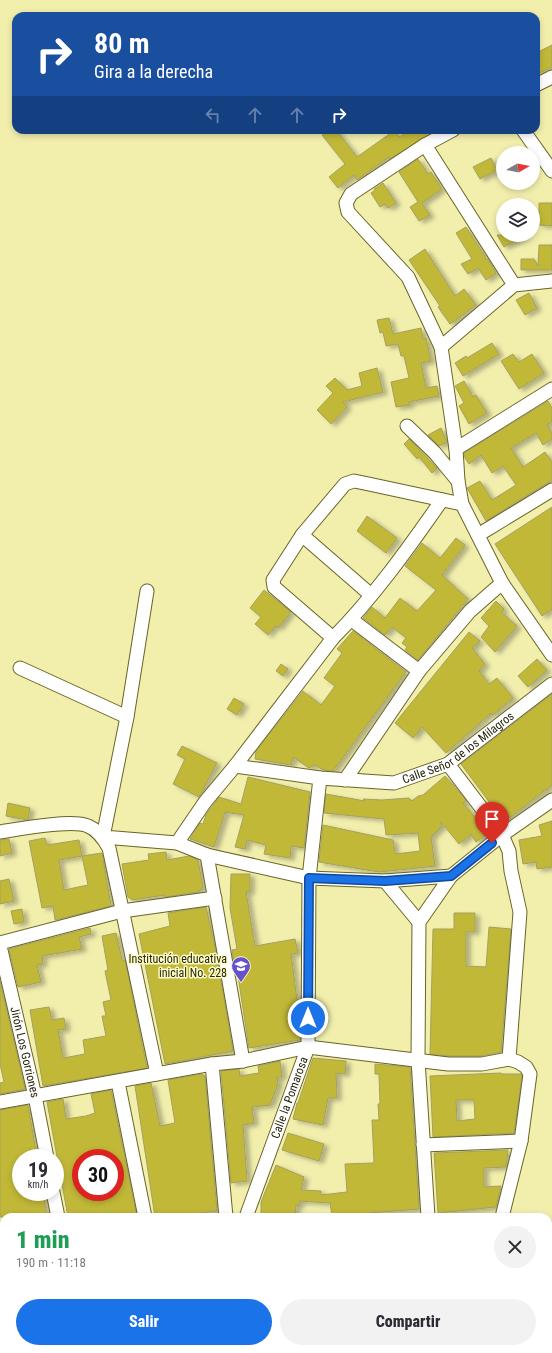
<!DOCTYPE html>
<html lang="es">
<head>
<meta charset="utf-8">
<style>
	body { margin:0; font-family:"Roboto Condensed",sans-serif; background:#f2f2f3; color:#2b2b33; height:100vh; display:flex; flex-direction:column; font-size:15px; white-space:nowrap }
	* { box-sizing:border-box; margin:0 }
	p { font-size:13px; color:#7c7c81 }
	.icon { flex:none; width:22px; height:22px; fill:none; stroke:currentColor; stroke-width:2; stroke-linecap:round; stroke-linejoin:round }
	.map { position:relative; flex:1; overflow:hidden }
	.side { position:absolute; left:0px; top:1213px; width:552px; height:140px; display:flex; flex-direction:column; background:#fff; border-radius:12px 12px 0 0; box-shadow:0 2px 6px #0003 }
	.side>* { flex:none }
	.guide { position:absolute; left:12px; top:12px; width:528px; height:122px; border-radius:12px; box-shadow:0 2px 6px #0003; background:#1a4fa0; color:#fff; overflow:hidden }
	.needle { width:26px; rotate:81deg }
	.tools { position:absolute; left:496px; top:146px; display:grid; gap:8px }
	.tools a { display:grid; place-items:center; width:44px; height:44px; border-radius:50%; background:#fff; box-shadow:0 2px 6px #0003; font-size:20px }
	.speed { position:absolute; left:12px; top:1149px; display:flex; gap:8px; font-size:20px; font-weight:700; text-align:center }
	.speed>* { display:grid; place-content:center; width:52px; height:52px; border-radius:50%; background:#fff; box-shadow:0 2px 6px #0003; line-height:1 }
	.speed small { font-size:10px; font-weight:400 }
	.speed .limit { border:6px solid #d22; background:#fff; color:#111 }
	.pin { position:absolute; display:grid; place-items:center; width:34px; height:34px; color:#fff; margin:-41px -17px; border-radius:50% 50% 50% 0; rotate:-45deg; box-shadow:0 0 4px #0007 }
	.pin .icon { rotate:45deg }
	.me { position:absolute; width:44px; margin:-22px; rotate:0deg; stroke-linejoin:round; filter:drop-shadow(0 0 3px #0008) }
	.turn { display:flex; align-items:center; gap:14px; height:84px; padding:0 16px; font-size:18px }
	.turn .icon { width:52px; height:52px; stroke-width:2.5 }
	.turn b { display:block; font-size:28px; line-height:34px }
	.lanes { display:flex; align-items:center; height:38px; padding:0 16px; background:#0003; justify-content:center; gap:20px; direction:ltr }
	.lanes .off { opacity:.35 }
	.round { display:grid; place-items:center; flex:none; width:42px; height:42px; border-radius:21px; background:#f2f2f3 }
	.headline { display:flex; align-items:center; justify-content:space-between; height:68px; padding:0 16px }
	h1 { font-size:24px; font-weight:800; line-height:30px; color:#1e9e55 }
	.primary-button { display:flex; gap:8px; margin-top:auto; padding:8px 16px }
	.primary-button a { flex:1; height:46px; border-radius:24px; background:#1a73e8; color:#fff; font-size:16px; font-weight:800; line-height:46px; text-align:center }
	.primary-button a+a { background:#f2f2f3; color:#2b2b33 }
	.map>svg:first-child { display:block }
</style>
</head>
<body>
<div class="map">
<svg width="552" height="1353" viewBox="0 0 552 1353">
	<defs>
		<filter id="shadow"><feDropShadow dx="4.5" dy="2.5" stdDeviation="2" flood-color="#0004"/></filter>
	</defs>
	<rect width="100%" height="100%" fill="#f2efad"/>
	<path fill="#c1b839" stroke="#a4a061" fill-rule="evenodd" filter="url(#shadow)" d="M552 45V67L536 75V53Z
		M329 130H336L357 157 395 130 399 137 411 130H436L390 159 389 157 357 180 354 175 338 188 329 177 345 164 322 135Z
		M491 158 497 170 480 179 473 167Z
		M418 159 428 174 431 172 442 189 422 203 430 215 419 221 410 207 418 202 399 172Z
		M383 183 396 203 388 208 385 204 380 207 371 193 375 190 374 189Z
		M539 203H552V226L539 225Z
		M466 227 486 258 485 259H488L496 273 486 280 478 268 468 274 461 264 472 259 456 233Z
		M497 235H526L504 247Z
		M539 245H552V270H521V259H534L538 266Z
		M425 249 455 296 464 289 476 305 450 324 438 307 440 306 409 260Z
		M529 293 537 308 525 315 516 300Z
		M389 318 393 334 421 328 423 339 426 338 431 361 421 363 426 388 437 386 439 396 409 402 410 405 396 407 391 382 409 378 404 356H401L398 344 386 346 383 332 380 333 377 320Z
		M492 343 499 354 463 376 455 363 466 356 467 358Z
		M513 354 519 362 532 354 544 373 519 389 501 361Z
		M377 368 383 392 343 402 347 407 331 424 317 410 333 393 326 386 335 378 347 390 362 386 359 373Z
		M464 381 473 397 476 395 487 413 469 424 459 406 464 403 455 386Z
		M548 401 552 408V422L547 425 552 433V439L543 445 536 433 511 448 523 467 545 452 552 462V480L486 521 467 488 480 481 492 500 516 485 503 466 492 473 481 455 469 464 465 458 464 453Z
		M441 428 447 442 439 446 428 435Z
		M409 439 437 468 432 473 419 457 417 459 404 444Z
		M552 507V609L542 616 495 544Z
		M367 516 397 538 386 553 357 531Z
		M456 538 465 545 442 575 468 599 418 660 405 650 407 647 402 643 406 638 392 627 385 635 363 618 372 607 385 618 400 598 417 611 436 590 405 566 422 543 440 558Z
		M264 590 291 612 278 628 275 626 268 635 255 624 261 617 250 608Z
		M496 601 504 609 501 612 517 626 495 652 481 637 489 626 481 618Z
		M353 631 406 672 333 771 323 770 315 765 309 768 293 757 291 765 255 759 256 751 303 691 321 705 335 686 324 678 342 653 337 649Z
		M469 632 480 641 472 648 485 664 479 671 489 684 497 678 513 698 493 715 491 713 446 753 422 727 413 738 395 723Z
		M537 659 547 670 528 687 518 676Z
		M281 664 288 669 283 676 276 671Z
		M552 694V785L504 822 461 764Z
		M234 698 244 704 237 715 227 709Z
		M182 746 217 763 199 797 173 784 185 759 177 755Z
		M445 776 466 800 463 803 488 833 476 842 471 834 459 844 441 822 442 826 431 837 435 866 379 872 319 862 323 825 393 840 395 854 420 851 418 833 386 835 384 819 324 813 326 794 365 801 363 799 382 800 409 798 412 801 418 796 423 795Z
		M248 777 310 792 304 848 291 846 290 858 264 854 266 845 247 840 245 849 235 847 244 815 225 812 214 847 190 839 200 823 203 824 206 815 219 797 241 804Z
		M8 803 30 808 28 820 6 816Z
		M552 821V867L537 869 536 862 523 864 519 840 542 836 539 825Z
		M45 838 47 845 79 840 82 856 102 853 111 906 55 920 53 906 42 908 29 841ZM82 856 88 885 64 890 59 860Z
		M9 839 12 853 0 856V840Z
		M166 852 167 860 189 856 198 860 203 887 198 892 165 897V895L132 900 128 897 122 864 149 860 148 854Z
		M231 874H250V892H246L255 946 295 939 298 953 291 954 300 1023V1040L249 1048 236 963 234 964 232 950 237 949 230 908Z
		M9 879 14 901 0 904V881Z
		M206 907 216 952 233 1051 165 1064 139 934 170 926 168 913Z
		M22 909 24 922 14 924 11 911Z
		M454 913H475V932H466V966L486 967 489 927 511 929 501 1052 481 1056H448L430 1054 433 929H454Z
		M90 928 91 934 79 937 82 949 42 956 43 964 37 965 41 982 18 987 9 949Z
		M116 933 122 960H125L147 1068 43 1086 30 1010 49 1007 52 1020 64 1018 66 1029 58 1030 63 1058 85 1054 83 1040 106 1036 102 1016H106L103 1002 111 1000 105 971 108 970 102 936Z
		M0 981 25 1089 0 1094V1083L4 1082 0 1064Z
		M313 1058 346 1061 345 1074 336 1073 337 1098H328L323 1125 293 1119 297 1103H298Z
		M280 1061 282 1077H277L278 1084 270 1105 252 1107 254 1123 243 1125 247 1181 231 1183 221 1071 239 1069 240 1076 259 1073 258 1066Z
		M375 1064 410 1067 419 1209 332 1216 330 1203 300 1201 299 1206 296 1205 295 1217H261V1202L276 1165 304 1177 301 1190 321 1191V1195L347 1192 345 1164 374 1163 372 1120H379L378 1104H380L379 1074H375Z
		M501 1073V1074H521L522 1076 514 1133 433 1137 430 1076ZM456 1100H474L475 1119 457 1121Z
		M202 1074 205 1076 217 1211 170 1217H155L135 1086 151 1083 160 1126 175 1123 168 1080Z
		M111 1090 137 1217H68L47 1102 63 1099 66 1119 86 1116 95 1113 91 1094ZM80 1158H115V1196L97 1200 96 1192H81L78 1170 81 1169Z
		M28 1105 37 1158H21V1192H43L47 1217H0V1110Z
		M288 1133 324 1144 319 1161 282 1150Z
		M508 1150 506 1167 484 1168V1187L501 1186 496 1207 438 1213 434 1153Z"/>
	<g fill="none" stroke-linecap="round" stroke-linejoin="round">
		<defs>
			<g id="minor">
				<path d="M536 85 552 77"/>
				<path d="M523 130 552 171"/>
				<path d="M425 145 514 285"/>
				<path d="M441 347 408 277 348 212 346 203 351 194 425 145 453 130"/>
				<path d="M407 426 435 453 458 481 462 504 502 583 552 655"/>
				<path d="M456 449 441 347 514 285 552 281"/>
				<path d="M458 481 456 449 552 389"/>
				<path d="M302 535 371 595"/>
				<path d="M478 535 552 490"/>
				<path d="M147 591 127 717 103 837 177 843 207 855 309 878 385 881 451 876"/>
				<path d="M352 620 419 671"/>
				<path d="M333 638 274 587 273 580 302 535 345 484 354 481 364 483 462 504"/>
				<path d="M20 668 127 717"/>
				<path d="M448 764 502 835 509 851 511 871 520 912 509 1059"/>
				<path id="s1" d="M235 766 320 778 394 783 448 764 552 684"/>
				<path d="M345 780 419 671 470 611 502 583"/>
				<path d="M0 832C19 829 72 819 88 826 98 830 104 839 109 848L157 1074"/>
				<path d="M177 843 205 802 235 766 333 638C373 598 410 546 442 500"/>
				<path d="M207 855 243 1061"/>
				<path d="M385 881 419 922"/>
				<path d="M0 943 122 911 215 898"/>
				<path id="s2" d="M0 946 35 1096 47 1158"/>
				<path d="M212 1064 226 1217"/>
				<path d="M118 1082 145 1217"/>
				<path d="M0 1102 212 1064 243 1061 308 1047 448 1064H482L509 1059 518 1062 526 1067 530 1074 521 1141 502 1217"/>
				<path d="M423 1145 521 1141"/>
				<path d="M53 1192 58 1217"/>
				<path id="s3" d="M246 1217 308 1047 309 878 320 778"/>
				<path d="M428 1217 418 1060 419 922 451 876 502 835 552 800"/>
				<path d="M127 1353 129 1349"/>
				<path d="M203 1353 205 1349"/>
			</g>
			<path id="secondary" d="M0 1295 4 1296
				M548 1304 552 1303"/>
		</defs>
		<use href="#minor" stroke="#696525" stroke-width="15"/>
		<use href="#secondary" stroke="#696525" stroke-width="20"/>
		<use href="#minor" stroke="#fff" stroke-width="13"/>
		<use href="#secondary" stroke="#fff" stroke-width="18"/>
	</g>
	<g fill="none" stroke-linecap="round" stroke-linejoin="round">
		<defs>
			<path id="route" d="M308 1018 309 878 385 881 451 876 492 843"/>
		</defs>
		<use href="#route" stroke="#114b97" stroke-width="10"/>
		<use href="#route" stroke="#1a73e8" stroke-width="7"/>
	</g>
	<defs>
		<symbol id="school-pin" viewBox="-11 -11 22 30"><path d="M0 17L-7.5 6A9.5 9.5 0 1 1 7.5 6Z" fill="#6652cc" stroke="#fefcc7"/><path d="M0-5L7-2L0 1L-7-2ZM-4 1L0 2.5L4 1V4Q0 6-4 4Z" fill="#fff"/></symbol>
	</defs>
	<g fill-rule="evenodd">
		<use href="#school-pin" x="230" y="955" width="22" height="30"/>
	</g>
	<g text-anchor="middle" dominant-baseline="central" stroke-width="3" stroke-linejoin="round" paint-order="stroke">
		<g font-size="12" fill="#27250b" stroke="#fefcc7">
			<text stroke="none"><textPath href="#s1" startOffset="234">Calle Señor de los Milagros</textPath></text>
			<text stroke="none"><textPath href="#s2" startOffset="109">Jirón Los Gorriones</textPath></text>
			<text stroke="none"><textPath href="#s3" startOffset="127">Calle la Pomarosa</textPath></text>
		</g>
		<g font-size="12" fill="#27250b" stroke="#fefcc7" text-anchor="end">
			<text x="227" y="959">Institución educativa<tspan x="227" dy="14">inicial No. 228</tspan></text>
		</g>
	</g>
</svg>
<div class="tools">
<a><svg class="needle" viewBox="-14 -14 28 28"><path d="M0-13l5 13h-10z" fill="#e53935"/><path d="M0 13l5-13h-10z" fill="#7c7c81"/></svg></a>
<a><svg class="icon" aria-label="layers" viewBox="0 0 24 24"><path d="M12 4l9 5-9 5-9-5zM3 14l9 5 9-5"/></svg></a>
</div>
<div class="speed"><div>19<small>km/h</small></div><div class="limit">30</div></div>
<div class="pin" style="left:492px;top:843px;background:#d93025"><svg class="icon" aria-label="arrive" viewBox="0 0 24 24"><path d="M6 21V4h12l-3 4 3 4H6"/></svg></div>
<svg class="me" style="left:308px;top:1018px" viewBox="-20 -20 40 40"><circle r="17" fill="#1a73e8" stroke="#fff" stroke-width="3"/><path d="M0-11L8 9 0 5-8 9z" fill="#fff"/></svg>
<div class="guide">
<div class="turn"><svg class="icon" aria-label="right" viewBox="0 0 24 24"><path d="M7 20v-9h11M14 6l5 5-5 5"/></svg><div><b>80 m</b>Gira a la derecha</div></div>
<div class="lanes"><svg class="icon off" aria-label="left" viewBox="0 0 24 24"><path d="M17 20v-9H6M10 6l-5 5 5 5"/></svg><svg class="icon off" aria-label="ahead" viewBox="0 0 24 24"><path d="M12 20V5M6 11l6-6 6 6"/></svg><svg class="icon off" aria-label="ahead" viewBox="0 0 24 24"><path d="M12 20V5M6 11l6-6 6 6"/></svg><svg class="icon" aria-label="right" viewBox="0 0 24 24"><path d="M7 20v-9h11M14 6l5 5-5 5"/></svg></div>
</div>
<section class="side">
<div class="headline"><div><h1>1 min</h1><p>190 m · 11:18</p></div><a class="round"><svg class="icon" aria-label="close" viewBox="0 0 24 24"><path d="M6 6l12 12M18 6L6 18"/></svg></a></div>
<div class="primary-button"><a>Salir</a><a>Compartir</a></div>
</section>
</div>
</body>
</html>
